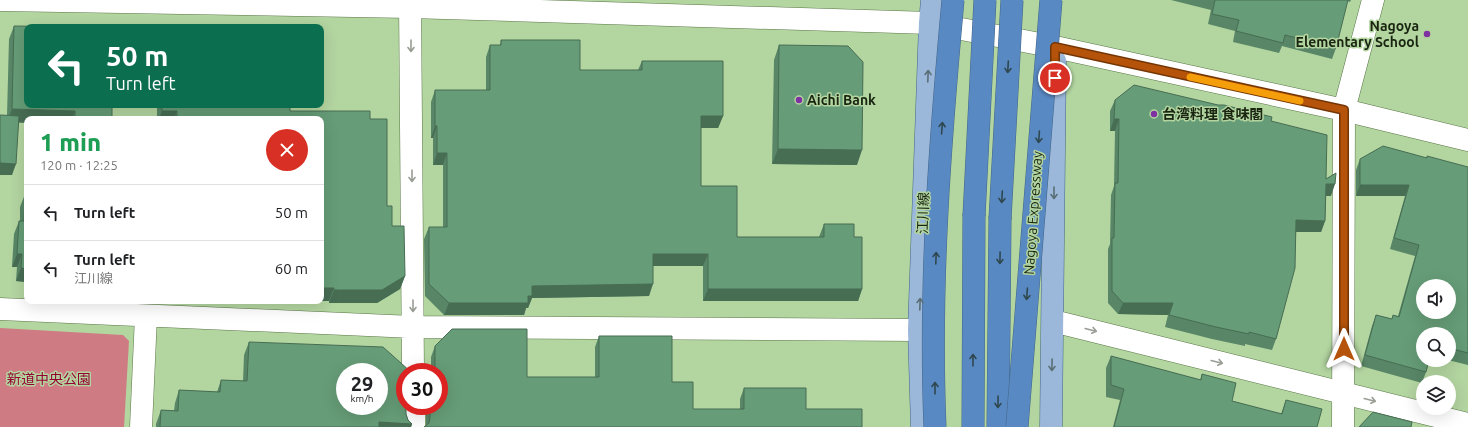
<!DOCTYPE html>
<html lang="en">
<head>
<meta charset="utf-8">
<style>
	body { margin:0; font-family:Ubuntu,"Noto Sans JP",sans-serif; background:#f2f2f2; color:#202124; height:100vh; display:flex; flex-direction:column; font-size:15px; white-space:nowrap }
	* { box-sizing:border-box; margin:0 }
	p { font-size:13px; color:#757577 }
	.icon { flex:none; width:22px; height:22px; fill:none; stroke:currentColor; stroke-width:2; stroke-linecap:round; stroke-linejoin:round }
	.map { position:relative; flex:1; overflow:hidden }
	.details { position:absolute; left:24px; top:116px; width:300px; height:188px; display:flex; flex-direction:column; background:#fff; border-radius:8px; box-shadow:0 4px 16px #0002 }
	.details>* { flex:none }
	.top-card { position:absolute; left:24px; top:24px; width:300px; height:84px; border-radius:8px; box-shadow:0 4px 16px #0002; background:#0b6e4f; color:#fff; overflow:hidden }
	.tools { position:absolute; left:1416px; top:279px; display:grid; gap:8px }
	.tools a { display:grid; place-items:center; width:40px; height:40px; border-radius:50%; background:#fff; box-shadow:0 4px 16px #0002; font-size:20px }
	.speed { position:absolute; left:336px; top:363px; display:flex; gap:8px; font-size:20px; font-weight:700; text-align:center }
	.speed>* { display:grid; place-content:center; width:52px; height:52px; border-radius:50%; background:#fff; box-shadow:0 4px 16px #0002; line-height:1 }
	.speed small { font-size:10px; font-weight:400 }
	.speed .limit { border:6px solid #d22; background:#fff; color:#111 }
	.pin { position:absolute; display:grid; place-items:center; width:34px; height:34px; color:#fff; margin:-17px; border:2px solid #fff; border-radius:50%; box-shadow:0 1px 4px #0007 }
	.me { position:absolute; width:44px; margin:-22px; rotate:0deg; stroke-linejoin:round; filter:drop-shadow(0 0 3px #0008) }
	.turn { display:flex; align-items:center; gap:14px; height:84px; padding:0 16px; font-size:18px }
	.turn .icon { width:52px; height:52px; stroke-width:2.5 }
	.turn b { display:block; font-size:28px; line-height:34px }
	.round { display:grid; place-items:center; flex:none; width:42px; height:42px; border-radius:21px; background:#f2f2f2 }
	.headline { display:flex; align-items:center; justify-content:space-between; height:68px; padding:0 16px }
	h1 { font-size:24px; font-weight:800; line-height:30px; color:#1e9e55 }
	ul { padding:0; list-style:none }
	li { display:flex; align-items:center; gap:12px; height:56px; padding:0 16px; border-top:1px solid #e0e0e0 }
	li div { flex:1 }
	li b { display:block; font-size:15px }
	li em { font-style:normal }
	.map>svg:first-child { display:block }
</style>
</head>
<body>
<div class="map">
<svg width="1468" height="427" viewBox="0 0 1468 427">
	<rect width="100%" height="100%" fill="#b3d5a0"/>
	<path fill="#cf7b83" d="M0 328 123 335 129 341 124 427H0Z"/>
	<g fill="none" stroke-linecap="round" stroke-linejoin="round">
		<defs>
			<path id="minor" d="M410 0 413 372
				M0 309 413 327 919 330
				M1053 321 1468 424
				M414 406V427
				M141 427 146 316
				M1343 427 1344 110 1373 0"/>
			<path id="tertiary" d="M0 0 410 7 930 23 1055 47 1344 110 1468 140"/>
			<path id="primary" d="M922 427 919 330 930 23 932 0
				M1051 427 1055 61"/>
			<path id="motorway" d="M973 427 974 216
				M998 427 1000 219"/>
		</defs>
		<use href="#minor" stroke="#597646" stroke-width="23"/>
		<use href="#tertiary" stroke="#597646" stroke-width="23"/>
		<use href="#primary" stroke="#436685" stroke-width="23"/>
		<use href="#motorway" stroke="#436685" stroke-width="23"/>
		<use href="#minor" stroke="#fff" stroke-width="22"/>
		<use href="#tertiary" stroke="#fff" stroke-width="22"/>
		<use href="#primary" stroke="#9bb8db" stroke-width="22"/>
		<use href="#motorway" stroke="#5989c3" stroke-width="22"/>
		<defs>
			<path id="motorway-bridge" d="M974 216 985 0
				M1000 219 1012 0
				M935 427C929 284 940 142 953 0
				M1017 427 1051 0"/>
		</defs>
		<use href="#motorway-bridge" stroke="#436685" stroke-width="23" stroke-linecap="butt"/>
		<use href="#motorway-bridge" stroke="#5989c3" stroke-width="22"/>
	</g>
	<path fill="#588666" d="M1171 0H1351L1350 2 1347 1 1336 48 1332 59 1282 46 1279 53 1233 42 1235 31 1208 24 1211 10Z
		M14 26 112 105V119H27L18 123 12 175H0V115L7 116 9 39Z
		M501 40 580 70H638L642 61 723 116 718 128H701V186L737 237H819L824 224 854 237 862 289 858 301H703V266H653L649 296 532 298 528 308H526L524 315H444L425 296 424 239 429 227H443V165H433V138H431V102L435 90H486V57L490 45H500Z
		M779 45 857 165 772 164 774 60Z
		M1115 100 1271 121 1326 179 1331 196H1326L1325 221 1321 232H1296L1276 339 1272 350 1245 344V346L1212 339 1165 327 1168 315 1118 314 1108 303V249L1110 244 1111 195 1114 186 1115 131H1110V111Z
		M157 105H290V111L370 119 387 206 405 276 400 289 377 303H329V301H321V119H157Z
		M1427 158 1468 167V365L1448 360H1449V334H1423L1426 372 1422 383 1361 366 1372 326 1376 315 1392 319 1393 315 1398 316 1415 256 1390 249 1405 196H1356V170L1360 159Z
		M25 194H27V282L16 281 17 267H12L14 234 19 221H20V207Z
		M599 336 672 382 693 409H740V399L744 388 806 409 426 425V406H439V372H431V357L435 346 527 377H595V347Z
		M249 342 405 372 406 414 408 420 412 424 411 427H156V424L161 410 174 411 175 403 179 390 217 392 221 380 243 381 244 355Z
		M1111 356 1200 380 1202 374 1232 401 1281 414 1286 400 1317 427H1113L1120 400 1106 397V368Z"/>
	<path fill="#476d53" d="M12 109 75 111 72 119H27V123L7 122Z
		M162 111H177L174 119H159Z
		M701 116H723L718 128H697Z
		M1114 119H1119L1115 131H1110Z
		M435 126H437L433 138H431Z
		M778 149 862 150 857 165 772 164Z
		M437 153H447L443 165H433Z
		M0 163 16 164 12 175H0Z
		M1326 184H1335L1331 196H1322Z
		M1360 185H1409L1405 196H1356Z
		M1296 220 1325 221 1321 232H1292Z
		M17 254H22L17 267H12Z
		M653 254H708L703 266H649Z
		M21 268 27 269V282L16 281Z
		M405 276 400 289 377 303H329L334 290Z
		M653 284 649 296 532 298 528 308H526L524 315H444L449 303 532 286Z
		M321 288H334L329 301H321Z
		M708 289H862L858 301H703Z
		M1123 303H1173L1168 315 1118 314Z
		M379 422 412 424 411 427H378Z"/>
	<path fill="#669c77" stroke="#476d53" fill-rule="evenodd" d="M1215 0H1348L1336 48 1285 35 1283 43 1236 31 1239 20 1212 14Z
		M14 26 87 27H27V105H112V119H75V111L12 109Z
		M501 40H580V70H642V61H723V116H701V186H737V237H824V224H854V237H862V289H708V254H653V284L532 286V296H528V303H449L429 284V227H447V153H437V126H435V90H490V45H501Z
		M779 45 848 46 863 62 862 150 778 149Z
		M1134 85 1218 105H1224L1272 117 1271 121 1327 135 1326 179 1336 173 1335 184H1326L1325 221 1296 220 1295 268 1276 339 1249 332V334L1216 327 1169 315 1173 303H1123L1112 291V238H1114L1115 183H1118L1119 119H1114L1115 100Z
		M162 105H290V111H370V119H387V206H392V226H404L405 276 382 290H334V288H321V119H177V111H162Z
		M0 115 19 116 16 164 0 163Z
		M1383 146 1427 158V156L1468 167V353L1449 348V334H1423V360H1429L1426 372 1365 355 1376 315 1392 319 1393 315 1399 317 1419 245 1394 238 1409 185H1360V159ZM1423 286H1449V312H1423Z
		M25 194H27V269L21 268 22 254H17L19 221H24Z
		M452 329H527V377H599V336H672V382H693V409H744V388H806V409H862V427H424L429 423 430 417V406H439V372H435V346Z
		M249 342 383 347 411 372H405V406H406V414L408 420 412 424 379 422V427H160L161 410 178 411 179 390 220 392 221 380 247 381ZM345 372H379V406H345Z
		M1111 356 1201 380 1202 374 1236 383 1232 401 1282 414 1286 400 1322 409 1317 427H1114L1124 389 1111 385Z
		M1373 412 1412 422 1411 427H1359Z"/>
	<defs><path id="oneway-shaft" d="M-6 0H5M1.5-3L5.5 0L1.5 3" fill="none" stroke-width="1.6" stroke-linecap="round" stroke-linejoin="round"/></defs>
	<g stroke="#989d94">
		<use href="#oneway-shaft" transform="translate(411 46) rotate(90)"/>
		<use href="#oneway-shaft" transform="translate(412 176) rotate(90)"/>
		<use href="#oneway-shaft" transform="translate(413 306) rotate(90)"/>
		<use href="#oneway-shaft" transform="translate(1091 330) rotate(14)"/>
		<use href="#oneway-shaft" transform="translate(1217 362) rotate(14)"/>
		<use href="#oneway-shaft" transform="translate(1370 400) rotate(14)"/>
	</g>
	<g stroke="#2f484f">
		<use href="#oneway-shaft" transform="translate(1008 67) rotate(93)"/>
		<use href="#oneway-shaft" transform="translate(942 128) rotate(-86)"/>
		<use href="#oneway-shaft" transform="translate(1039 137) rotate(94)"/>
		<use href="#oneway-shaft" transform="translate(1002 197) rotate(93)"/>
		<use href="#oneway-shaft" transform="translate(936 258) rotate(-88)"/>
		<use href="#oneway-shaft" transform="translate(1000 258) rotate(91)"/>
		<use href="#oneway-shaft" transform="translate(1027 294) rotate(94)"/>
		<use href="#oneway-shaft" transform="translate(973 360) rotate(-90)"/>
		<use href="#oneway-shaft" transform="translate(935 388) rotate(-90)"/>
		<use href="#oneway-shaft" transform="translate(998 402) rotate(91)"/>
	</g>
	<g stroke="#5a6e76">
		<use href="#oneway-shaft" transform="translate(928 76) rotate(-88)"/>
		<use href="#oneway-shaft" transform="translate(1054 193) rotate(90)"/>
		<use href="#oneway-shaft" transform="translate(920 304) rotate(-88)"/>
		<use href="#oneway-shaft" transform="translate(1052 365) rotate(91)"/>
	</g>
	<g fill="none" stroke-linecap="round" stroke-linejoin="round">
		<defs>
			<path id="route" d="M1055 78V47L1344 110V349"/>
		</defs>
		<use href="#route" stroke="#753606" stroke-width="10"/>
		<use href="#route" stroke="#b45309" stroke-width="7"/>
		<path stroke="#f59e0b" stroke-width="7" d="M1190 77 1300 101"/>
	</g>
	<g fill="#8031a1" stroke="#b3d5a0" stroke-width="1.5">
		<circle cx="1427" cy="34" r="4"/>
		<circle cx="799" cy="100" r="4"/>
		<circle cx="1154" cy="114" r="4"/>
	</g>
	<g text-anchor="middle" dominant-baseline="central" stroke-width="3" stroke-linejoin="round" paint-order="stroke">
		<g font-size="14" font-weight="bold" fill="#192511" stroke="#b3d5a0" text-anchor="start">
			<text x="1419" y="26" text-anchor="end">Nagoya<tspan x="1419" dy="16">Elementary School</tspan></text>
			<text x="807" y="100">Aichi Bank</text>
			<text x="1162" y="114">台湾料理 食味閣</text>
		</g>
		<g font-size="14" fill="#192511" stroke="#b3d5a0">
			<text transform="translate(923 213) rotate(-88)">江川線</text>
			<text transform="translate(1033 213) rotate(-86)">Nagoya Expressway</text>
		</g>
		<g font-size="14" fill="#950031" stroke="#b3d5a0">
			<text x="49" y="379">新道中央公園</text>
		</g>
	</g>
</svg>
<div class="tools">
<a><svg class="icon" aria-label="sound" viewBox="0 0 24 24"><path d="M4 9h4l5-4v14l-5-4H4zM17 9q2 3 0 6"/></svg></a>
<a><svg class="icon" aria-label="search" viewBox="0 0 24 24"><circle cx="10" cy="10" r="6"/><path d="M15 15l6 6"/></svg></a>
<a><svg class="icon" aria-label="layers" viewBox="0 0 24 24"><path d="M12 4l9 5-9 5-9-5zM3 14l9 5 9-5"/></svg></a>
</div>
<div class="speed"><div>29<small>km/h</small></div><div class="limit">30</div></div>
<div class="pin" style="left:1055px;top:78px;background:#d93025"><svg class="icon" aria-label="arrive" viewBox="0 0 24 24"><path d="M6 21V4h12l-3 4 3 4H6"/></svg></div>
<svg class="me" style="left:1344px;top:349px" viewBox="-20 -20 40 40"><path d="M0-17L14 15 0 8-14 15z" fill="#b45309" stroke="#fff" stroke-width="4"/></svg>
<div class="top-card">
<div class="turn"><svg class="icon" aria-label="left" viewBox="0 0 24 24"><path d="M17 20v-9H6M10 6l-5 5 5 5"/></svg><div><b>50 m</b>Turn left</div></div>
</div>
<section class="details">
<div class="headline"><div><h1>1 min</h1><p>120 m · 12:25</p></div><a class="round" style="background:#d93025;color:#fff"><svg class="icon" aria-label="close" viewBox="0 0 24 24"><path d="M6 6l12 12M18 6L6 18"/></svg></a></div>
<ul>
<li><svg class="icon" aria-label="left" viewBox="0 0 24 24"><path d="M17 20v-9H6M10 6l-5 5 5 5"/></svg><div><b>Turn left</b></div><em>50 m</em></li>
<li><svg class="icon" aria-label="left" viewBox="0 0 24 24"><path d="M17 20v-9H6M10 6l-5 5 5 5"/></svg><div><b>Turn left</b><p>江川線</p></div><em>60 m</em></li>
</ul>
</section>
</div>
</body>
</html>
